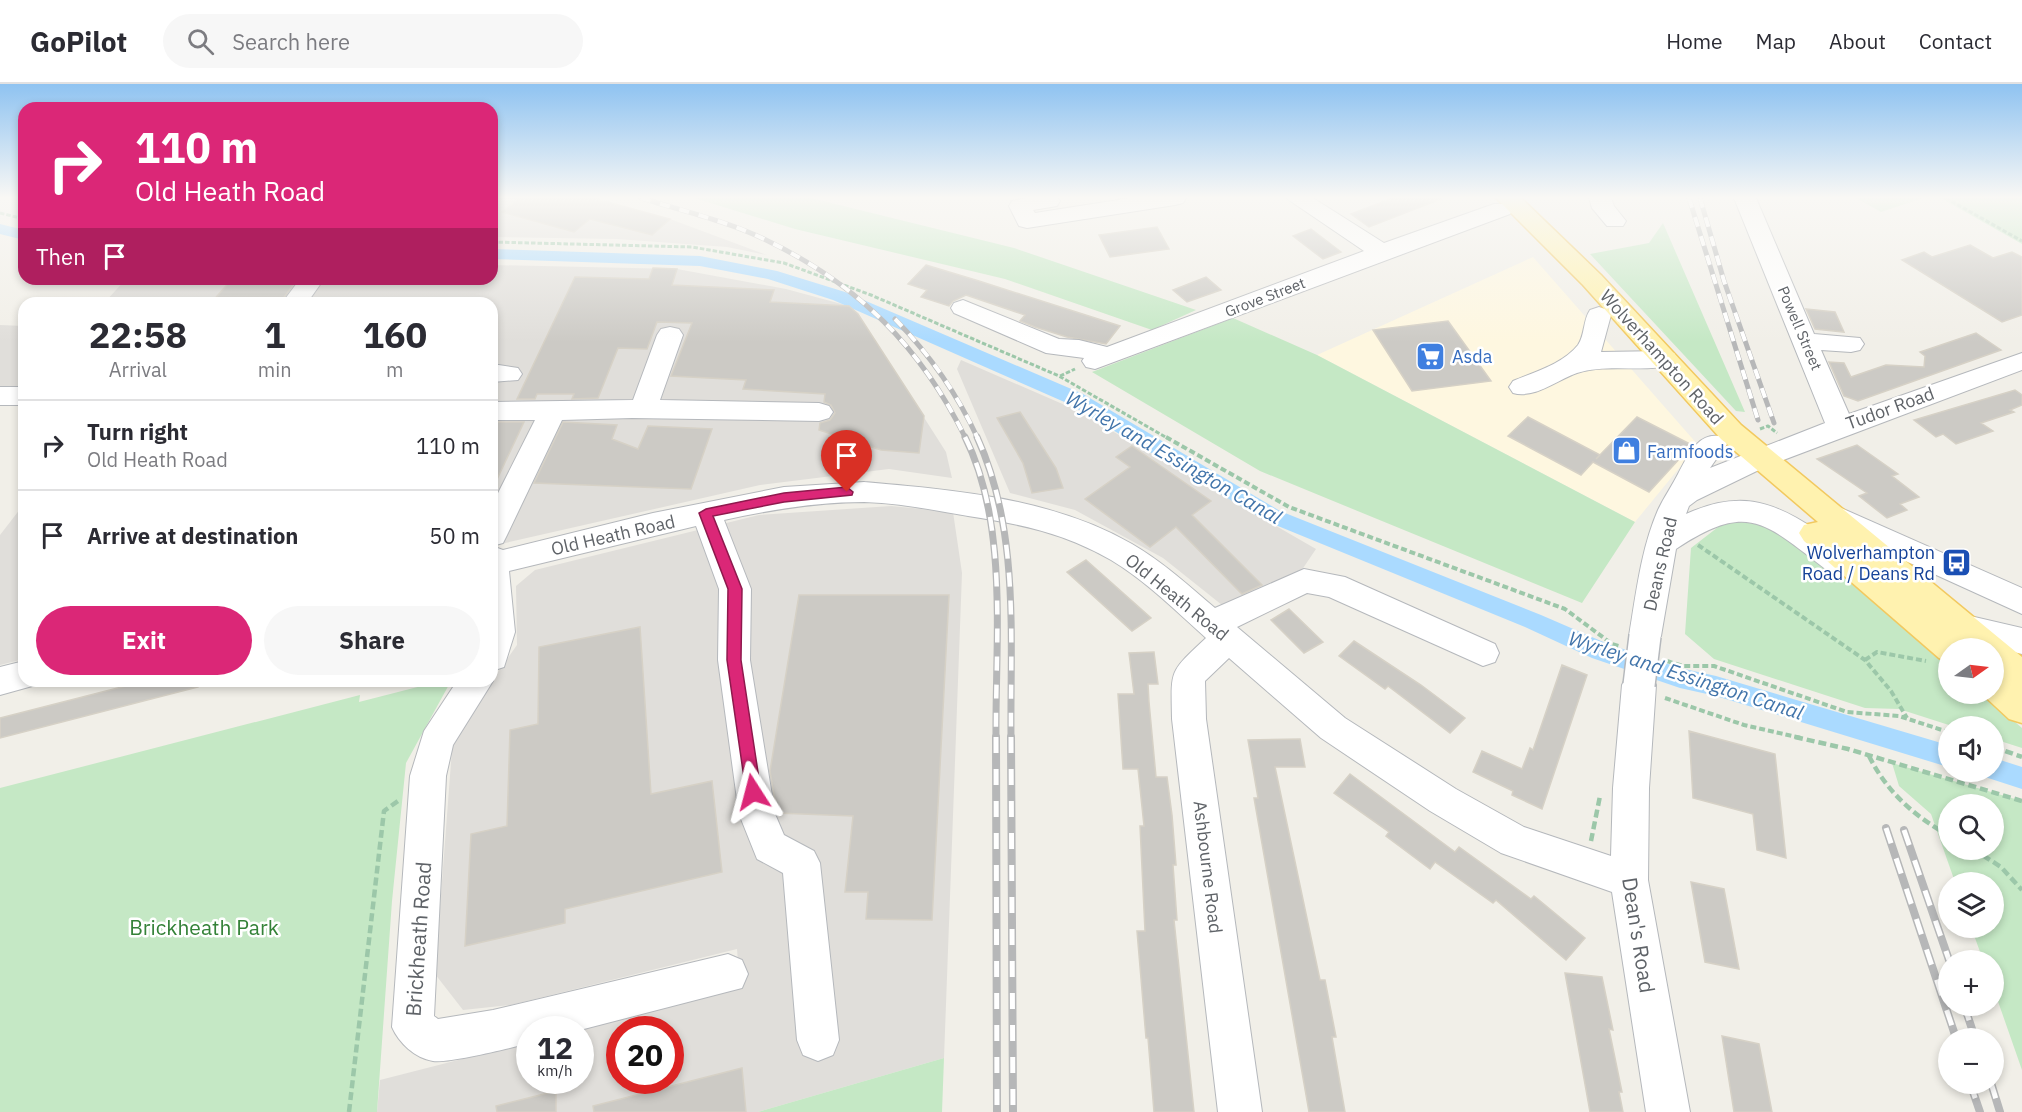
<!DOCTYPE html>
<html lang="en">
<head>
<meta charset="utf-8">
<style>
	body { margin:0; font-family:"IBM Plex Sans",sans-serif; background:#f7f7f7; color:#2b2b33; height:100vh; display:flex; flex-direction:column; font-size:22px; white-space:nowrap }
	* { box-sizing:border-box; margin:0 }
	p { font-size:20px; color:#7c7c81 }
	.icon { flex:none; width:33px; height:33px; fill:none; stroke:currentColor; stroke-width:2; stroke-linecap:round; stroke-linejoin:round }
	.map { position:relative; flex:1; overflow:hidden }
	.panel { position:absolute; left:18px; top:213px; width:480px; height:390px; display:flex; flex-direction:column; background:#fff; border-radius:18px; box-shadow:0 3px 9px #0003 }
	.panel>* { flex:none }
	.guide { position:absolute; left:18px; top:18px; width:480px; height:183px; border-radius:18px; box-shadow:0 3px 9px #0003; background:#db2777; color:#fff; overflow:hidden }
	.needle { width:39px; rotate:76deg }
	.buttons { position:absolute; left:1938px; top:554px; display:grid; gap:12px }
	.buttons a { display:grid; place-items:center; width:66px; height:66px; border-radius:50%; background:#fff; box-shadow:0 3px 9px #0003; font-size:30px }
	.speed { position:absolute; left:516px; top:932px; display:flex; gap:12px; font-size:30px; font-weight:700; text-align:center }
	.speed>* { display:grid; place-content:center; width:78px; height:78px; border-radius:50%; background:#fff; box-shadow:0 3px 9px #0003; line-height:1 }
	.speed small { font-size:15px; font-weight:400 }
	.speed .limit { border:9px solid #d22; background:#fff; color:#111 }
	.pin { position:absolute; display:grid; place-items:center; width:51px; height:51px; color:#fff; margin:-62px -26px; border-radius:50% 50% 50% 0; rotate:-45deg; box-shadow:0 0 6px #0007 }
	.pin .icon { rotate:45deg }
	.me { position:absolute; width:66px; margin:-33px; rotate:351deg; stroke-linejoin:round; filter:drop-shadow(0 0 4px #0008) }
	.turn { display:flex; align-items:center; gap:21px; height:126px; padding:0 18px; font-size:27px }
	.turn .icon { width:78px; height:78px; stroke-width:2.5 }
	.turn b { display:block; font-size:42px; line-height:51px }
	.then { display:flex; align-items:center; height:57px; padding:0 18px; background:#0003; gap:12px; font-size:22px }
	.eta { display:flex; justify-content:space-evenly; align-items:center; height:102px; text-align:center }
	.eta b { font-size:36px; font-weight:800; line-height:42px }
	.primary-button { display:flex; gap:12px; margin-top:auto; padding:12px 18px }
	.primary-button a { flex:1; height:69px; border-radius:36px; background:#db2777; color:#fff; font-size:24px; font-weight:800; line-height:69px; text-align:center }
	.primary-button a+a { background:#f7f7f7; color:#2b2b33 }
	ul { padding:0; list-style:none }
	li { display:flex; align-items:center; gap:18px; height:90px; padding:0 18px; border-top:2px solid #e1e1e2 }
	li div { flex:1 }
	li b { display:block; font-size:22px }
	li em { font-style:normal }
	header { display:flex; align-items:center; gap:36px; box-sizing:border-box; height:84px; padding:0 30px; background:#fff; border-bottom:2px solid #e1e1e2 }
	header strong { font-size:28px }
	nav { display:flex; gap:33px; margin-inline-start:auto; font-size:21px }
	.search { width:420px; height:54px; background:#f7f7f7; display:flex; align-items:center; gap:15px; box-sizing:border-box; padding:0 21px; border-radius:33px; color:#7c7c81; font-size:22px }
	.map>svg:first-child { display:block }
</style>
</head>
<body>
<header>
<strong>GoPilot</strong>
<div class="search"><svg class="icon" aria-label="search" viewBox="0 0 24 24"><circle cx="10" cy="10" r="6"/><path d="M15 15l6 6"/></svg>Search here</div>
<nav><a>Home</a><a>Map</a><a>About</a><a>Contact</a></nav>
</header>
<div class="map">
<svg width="2022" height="1028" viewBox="0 0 2022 1028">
	<rect width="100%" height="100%" fill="#f1efe8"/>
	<path fill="#fef7e0" d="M1533 173 1698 361 1635 438 1317 271Z"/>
	<path fill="#e0deda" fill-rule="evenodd" d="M492 114H593L670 135 767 171 727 163 617 155 492 153Z
		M492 181 677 185 786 205 849 222 858 230 946 368 952 394 889 385 760 401 492 462V219H104L126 195H492Z
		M0 241 24 242V305L0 306Z
		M961 276 1074 325 1316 465 1291 502 1227 525 1163 474 1075 426 1010 409 957 285Z
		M24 420V575L0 581V451Z
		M891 422 953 428 962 489 944 974 758 1028H377L380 996 529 958 530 996H580V945L740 904 737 865 511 921 463 926 435 890 453 652 517 561 516 502 535 486 759 431ZM620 945H670V996H620Z"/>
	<path fill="#c5e8c5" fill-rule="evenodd" d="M694 114H811L1014 164 1196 226 1152 246 1005 195 795 145Z
		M1856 114H1923L1881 128Z
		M1940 114H2022V160L1944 116Z
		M1663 139 1745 328 1736 327 1590 170 1649 159Z
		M1233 234 1317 271 1635 438 1582 519 1260 387 1092 288Z
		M1757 434 1823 476 1948 581V609H1981L2022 644V664L1994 655V642H1952L1899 625 1865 624 1714 575 1685 550 1691 464 1722 440Z
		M441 597H451L406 679 392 817 377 1028H0V704L360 611 359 618Z
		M1892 679 2022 717V986L1994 906V876H1983L1971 843H1994V798H1955L1931 730 1899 702ZM1948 720H1994V765H1948Z
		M944 974 942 1028H758Z"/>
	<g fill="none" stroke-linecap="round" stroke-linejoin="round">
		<path fill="#aadaff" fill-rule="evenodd" d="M0 140 24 146V156L0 150Z
			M492 165 700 172 777 187 845 208 1083 310 1280 427 1541 531 1608 560 1680 584 1716 592 1948 661V683L1716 612 1680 604 1592 574 1525 543 1266 437 1069 320 833 216 768 195 700 182 492 175Z
			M1994 674 2022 683V705L1985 693 1982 687H1994Z"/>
	</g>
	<path fill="#cccac5" stroke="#d6d1c6" stroke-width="1.5" d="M520 114H593L670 135 652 151 590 135 574 148 502 128Z
		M1393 114H1440L1441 115 1369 143 1351 130Z
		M1157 143 1169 165 1110 173 1099 151Z
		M1311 145 1341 168 1323 175 1293 152Z
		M1970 161 1993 174 2012 168 2022 173V231L2002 238 1902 176 1924 168 1932 173Z
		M926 181 979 197 1120 242 1106 260 1067 253 1035 243 1020 237 1025 231 966 211 953 217 949 222 921 213 927 206 908 200Z
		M653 184 677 185 672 201 774 206 770 218 849 222 858 230 924 332 919 369 881 366 819 346 820 339 830 336 835 329 831 321 824 318 825 310 743 305 746 296 671 292 692 239 657 238 647 265 618 264 598 314 572 315 574 310H537L535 315H517L575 193 649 195Z
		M1206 193 1221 206 1187 218 1173 206Z
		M232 195H297L280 219H211Z
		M1806 225 1835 228 1844 248 1815 245Z
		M1448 237 1491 297 1412 307 1373 246Z
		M1976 249 2001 266 1858 317 1844 312 1829 278 1844 279 1851 293 1886 281 1924 283 1925 272 1920 268Z
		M2015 306 2022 311V321L2010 326 2014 328 1981 339 1993 347 1956 360 1943 350 1936 353 1914 336Z
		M1020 328 1056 384 1063 404 1032 409 1023 379 997 334Z
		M1528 333 1600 371 1596 375 1637 333 1692 361 1649 408 1593 378 1581 391 1508 352Z
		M492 338H524L492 406Z
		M563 338 617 341 612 355 638 365 648 342 712 345 691 405 534 399Z
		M1857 361 1898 390 1892 392 1919 413 1900 420 1907 426 1887 434 1859 412 1867 409 1817 375Z
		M1132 362 1211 417 1192 431 1262 501 1242 510 1176 443 1150 463 1085 415 1130 383 1116 373Z
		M1086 476 1151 534 1132 547 1067 488Z
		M799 511H949L932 836 866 835 868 808H845L853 732 777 729 770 687Z
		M1289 525 1323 558 1304 569 1271 536Z
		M640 543 651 710 712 697 722 788 565 825V839L465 862 471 750 507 742 510 646 538 640 539 563Z
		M1354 557 1421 601 1465 634 1450 649 1388 602 1385 605 1339 572Z
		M1154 568 1158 600H1148L1149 618 1156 693H1167L1172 731 1176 781H1173L1177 836H1174L1194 1028H1154L1148 954H1146L1137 847H1145L1140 742H1144L1138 685H1123L1118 610H1134L1129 569Z
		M1562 581 1587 591 1542 725 1512 711 1513 707 1473 688 1482 667 1522 685 1530 664 1533 666Z
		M145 597H197L198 603 0 654V634Z
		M1689 647 1775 670 1786 774 1757 766 1753 730 1693 714Z
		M1300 655 1305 683H1275L1320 896H1325L1336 953H1332L1345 1028H1309L1254 714H1258L1248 656Z
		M1350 690 1455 768 1459 763 1531 815 1534 812 1585 854 1566 876 1496 816 1493 819 1435 778 1430 785 1386 752 1389 748 1334 709Z
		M1691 798 1724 805 1739 885 1705 878Z
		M1565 889 1602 893 1613 946 1609 945 1622 1008H1619L1623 1028H1590Z
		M1722 952 1759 960 1772 1028H1734Z
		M742 984 746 1028H594L593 1022Z
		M556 1007V1028H497L496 1022Z"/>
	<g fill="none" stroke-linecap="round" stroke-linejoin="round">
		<defs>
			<path id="minor" d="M1027 114H1058L1060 117 1057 122 1033 126 1035 129 1131 114H1186L1183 119 1175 121 1027 144 1019 142 1009 122 1012 117Z
				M1286 114H1313L1384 159 1494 120H1510L1513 125 1510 130 1095 285 1086 283 1082 277 1084 274 1046 269 954 229 951 224 954 219 963 216 1059 255 1079 256 1107 263 1364 167Z
				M1589 114H1611L1614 122 1626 137 1623 142H1607L1592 124Z
				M1734 114H1756L1814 250 1860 254 1864 260 1860 266 1851 268 1821 266 1849 330 2022 269V286L1765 383 1697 416 1689 422 1686 430C1737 407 1770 415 1816 446 1828 454 1843 463 1850 476L1846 484 1835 488 1824 484C1763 437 1747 418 1676 465L1661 552 1656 561 1645 565 1634 561 1629 552C1636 510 1641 465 1658 426 1664 413 1672 402 1678 390 1688 371 1699 346 1723 353L1727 360 1710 384 1825 339Z
				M300 195H324L307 219H282Z
				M1599 223 1608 226 1611 231 1601 268 1665 267 1674 269 1678 275 1674 281C1643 289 1609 279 1577 289 1557 296 1535 315 1513 309L1509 303 1513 297C1534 288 1563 280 1578 261 1585 251 1583 236 1590 226Z
				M670 243 679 245 683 251 660 316 819 319 829 322 833 328 829 334 819 337 632 334 562 336 507 451 503 459 492 462V421L535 336H492V318L633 316 657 251 661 245Z
				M492 280 518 284 522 290 518 296 492 298Z
				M0 303H24V321H0Z
				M864 398C955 406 1052 414 1132 460 1163 478 1189 502 1215 524L1304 485 1345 493 1495 560 1499 569 1495 578 1483 582 1329 513 1307 509 1237 543 1345 634 1456 705 1524 743 1611 772 1613 704 1622 601 1627 591 1639 587 1651 591 1656 601 1649 704 1648 796 1690 1028H1646L1612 808 1501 769 1430 727 1321 654 1229 574 1205 597 1206 635 1262 1028H1218L1172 635C1171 584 1169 589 1206 554 1176 527 1146 497 1111 476 1064 449 1020 440 968 432 934 426 899 419 864 418 816 418 770 426 724 436L751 505 750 576 775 730 784 751 814 767 820 779 839 956 833 971 818 977 803 971 797 956 783 789 757 775 739 730 718 576 719 505 696 442 509 487 515 548 504 583 492 587V462L503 466 653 429 784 403Z
				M1832 420 2022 504V530L1822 439 1817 431 1822 423Z
				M1953 528 2022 544V570L1942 550 1937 541 1942 532Z
				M24 577V597H38L36 601 0 611V583Z
				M492 596 493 597 453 661 446 692 434 932 438 935 493 926 728 870 742 876 748 890 742 904 580 946 530 945V959C510 964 451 979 433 977 415 974 399 959 392 943L410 692 424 647 457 597Z"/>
			<path id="major" d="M1496 114H1521L1601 191 1741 341 2022 573V639L2009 635 1981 609H1994V564H1948V577L1939 574 1804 457 1799 449 1804 441 1818 438 1721 355 1583 201Z"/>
		</defs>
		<use href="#minor" stroke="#b5b8bc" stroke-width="2"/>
		<use href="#major" stroke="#f2c960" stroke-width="3"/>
		<path stroke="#9cc7a9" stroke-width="3" stroke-dasharray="4.5 2" stroke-linecap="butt" d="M1946 114 2022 157
			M0 129 24 135
			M492 158 692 163 784 179 871 211 1059 292 1169 355
			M1060 292 1075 285
			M1760 345 1768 342 1777 349"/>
		<path stroke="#9cc7a9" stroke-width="4" stroke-dasharray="6 3" stroke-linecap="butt" d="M1166 353 1289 423 1565 525 1612 560 1619 562
			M1698 461 1865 576 1891 607 1907 634
			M1865 576 1877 568 1926 577
			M1667 577 1683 582H1714L1847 628 1899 632 1948 648
			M1665 614 1744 641 1801 654"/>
		<path stroke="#9cc7a9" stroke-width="4.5" stroke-dasharray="8 4" stroke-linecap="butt" d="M1795 653 1848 665 2022 717
			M1994 663 2022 673
			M1869 672C1887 708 1914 732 1948 751
			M1591 757 1600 712
			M1973 765 2001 783 2022 806
			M349 1028 384 727 398 717"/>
		<use href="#minor" fill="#fff" fill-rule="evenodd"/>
		<use href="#major" fill="#fff2af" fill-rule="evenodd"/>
		<defs>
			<path id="rail-far2" d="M641 114C683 127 727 137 766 156 859 201 921 263 966 355
				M1689 114 1758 336
				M1700 114 1724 197 1774 339
				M895 235C930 271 957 309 978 355"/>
			<path id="rail-far1" d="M965 353C1009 441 995 558 996 654
				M977 353C1020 447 1010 553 1011 654"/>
			<path id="rail" d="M996 653 997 1028
				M1011 653 1013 1028
				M1886 744 1956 954
				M1904 746 1949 876
				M1964 921 1975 954
				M1970 999 1980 1028
				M1991 999 2000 1028"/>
		</defs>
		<use href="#rail-far2" stroke="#b6b7b8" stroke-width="5"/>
		<use href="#rail-far1" stroke="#b6b7b8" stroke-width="7"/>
		<use href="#rail" stroke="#b6b7b8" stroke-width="8"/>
		<use href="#rail-far2" stroke="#fff" stroke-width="4" stroke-dasharray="10" stroke-linecap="butt"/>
		<use href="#rail-far1" stroke="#fff" stroke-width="4.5" stroke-dasharray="14" stroke-linecap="butt"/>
		<use href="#rail" stroke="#fff" stroke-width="5" stroke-dasharray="16" stroke-linecap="butt"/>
		<defs>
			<path id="minor-bridge" d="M1639 601 1645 552"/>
		</defs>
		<use href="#minor-bridge" stroke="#b5b8bc" stroke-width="34" stroke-linecap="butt"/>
		<use href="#minor-bridge" stroke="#fff" stroke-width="31"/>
	</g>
	<linearGradient id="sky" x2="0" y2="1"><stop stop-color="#8fc3f1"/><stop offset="0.44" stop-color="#f9f8f5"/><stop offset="1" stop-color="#f9f8f5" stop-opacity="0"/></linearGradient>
	<rect width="2022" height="258" fill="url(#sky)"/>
	<path fill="#db2777" stroke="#8e194d" stroke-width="1.5" d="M847 403 853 408 852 411 784 418 713 432 742 505 741 576 761 708 759 713 753 715 748 713 746 708 727 576 728 505 699 429 706 425 784 409Z"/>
	<defs>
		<symbol id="supermarket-square" viewBox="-11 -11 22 22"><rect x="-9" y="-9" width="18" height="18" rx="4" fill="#3f7fe0" stroke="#fff"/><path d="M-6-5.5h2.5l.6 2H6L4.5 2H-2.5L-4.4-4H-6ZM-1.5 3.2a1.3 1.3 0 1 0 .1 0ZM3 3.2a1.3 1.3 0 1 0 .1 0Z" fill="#fff"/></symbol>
		<symbol id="shop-square" viewBox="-11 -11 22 22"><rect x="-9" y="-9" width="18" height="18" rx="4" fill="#3f7fe0" stroke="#fff"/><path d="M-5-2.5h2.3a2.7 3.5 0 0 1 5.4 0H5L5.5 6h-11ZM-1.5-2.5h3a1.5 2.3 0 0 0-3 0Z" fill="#fff"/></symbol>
		<symbol id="bus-square" viewBox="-11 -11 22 22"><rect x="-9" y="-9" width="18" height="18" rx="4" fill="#1a4fb4" stroke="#fff"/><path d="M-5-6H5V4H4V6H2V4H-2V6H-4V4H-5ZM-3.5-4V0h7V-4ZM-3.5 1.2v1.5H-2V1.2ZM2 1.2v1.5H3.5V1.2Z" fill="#fff"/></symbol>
	</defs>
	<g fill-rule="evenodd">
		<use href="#supermarket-square" x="1414" y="256" width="33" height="33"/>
		<use href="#shop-square" x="1610" y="350" width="33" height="33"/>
		<use href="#bus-square" x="1940" y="462" width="33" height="33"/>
	</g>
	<g text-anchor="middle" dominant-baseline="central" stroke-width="5" stroke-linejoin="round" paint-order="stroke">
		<g font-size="15" fill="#5f6368" stroke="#fff">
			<text transform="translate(1265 213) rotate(-21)">Grove Street</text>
			<text transform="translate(1800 244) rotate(67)">Powell Street</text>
		</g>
		<g font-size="18" fill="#366cbe" stroke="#fff" text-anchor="start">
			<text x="1452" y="272">Asda</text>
			<text x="1647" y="367">Farmfoods</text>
		</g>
		<g font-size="18" fill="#5f6368" stroke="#fff">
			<text transform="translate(1662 273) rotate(48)">Wolverhampton Road</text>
			<text transform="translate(1890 324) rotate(-20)">Tudor Road</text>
			<text transform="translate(613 451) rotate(-13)">Old Heath Road</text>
			<text transform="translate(1660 480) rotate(-77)">Deans Road</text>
			<text transform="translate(1177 513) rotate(39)">Old Heath Road</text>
			<text transform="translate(1208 783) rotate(83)">Ashbourne Road</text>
		</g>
		<g font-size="18" fill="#164399" stroke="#fff" text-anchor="end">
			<text x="1935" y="468">Wolverhampton<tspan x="1935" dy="21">Road / Deans Rd</tspan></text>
		</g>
		<g font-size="20" font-style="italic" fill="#4174aa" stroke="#fff">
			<text transform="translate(1174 373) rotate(30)">Wyrley and Essington Canal</text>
			<text transform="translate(1686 591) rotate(18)">Wyrley and Essington Canal</text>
		</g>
		<g font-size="21" fill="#348238" stroke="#fff">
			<text x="204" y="843">Brickheath Park</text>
		</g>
		<g font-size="21" fill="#5f6368" stroke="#fff">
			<text transform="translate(1639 851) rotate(81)">Dean's Road</text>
			<text transform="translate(418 855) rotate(-86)">Brickheath Road</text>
		</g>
	</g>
</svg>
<div class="buttons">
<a><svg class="needle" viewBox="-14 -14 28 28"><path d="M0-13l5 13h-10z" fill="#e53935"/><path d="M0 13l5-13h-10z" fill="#7c7c81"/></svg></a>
<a><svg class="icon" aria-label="sound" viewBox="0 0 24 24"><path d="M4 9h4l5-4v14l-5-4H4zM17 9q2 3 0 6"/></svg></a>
<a><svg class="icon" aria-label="search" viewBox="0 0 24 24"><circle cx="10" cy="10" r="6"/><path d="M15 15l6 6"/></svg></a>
<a><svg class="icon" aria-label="layers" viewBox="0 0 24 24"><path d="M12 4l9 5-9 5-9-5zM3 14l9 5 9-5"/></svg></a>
<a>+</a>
<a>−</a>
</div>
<div class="speed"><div>12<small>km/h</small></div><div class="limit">20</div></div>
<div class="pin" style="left:847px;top:408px;background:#d93025"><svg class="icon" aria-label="arrive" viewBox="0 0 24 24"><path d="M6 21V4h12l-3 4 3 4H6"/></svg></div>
<svg class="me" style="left:753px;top:708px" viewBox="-20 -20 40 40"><path d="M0-17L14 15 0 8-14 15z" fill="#db2777" stroke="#fff" stroke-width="4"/></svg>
<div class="guide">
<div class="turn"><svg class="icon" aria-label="right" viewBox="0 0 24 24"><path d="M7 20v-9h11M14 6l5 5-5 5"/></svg><div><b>110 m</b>Old Heath Road</div></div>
<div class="then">Then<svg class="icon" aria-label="arrive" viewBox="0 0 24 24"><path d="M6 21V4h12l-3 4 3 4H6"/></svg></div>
</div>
<section class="panel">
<div class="eta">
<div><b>22:58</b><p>Arrival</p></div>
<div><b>1</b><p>min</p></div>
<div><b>160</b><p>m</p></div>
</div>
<ul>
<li><svg class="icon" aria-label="right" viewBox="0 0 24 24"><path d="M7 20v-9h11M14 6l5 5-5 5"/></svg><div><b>Turn right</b><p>Old Heath Road</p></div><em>110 m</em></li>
<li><svg class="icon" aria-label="arrive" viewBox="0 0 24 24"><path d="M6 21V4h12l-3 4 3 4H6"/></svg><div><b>Arrive at destination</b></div><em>50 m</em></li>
</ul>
<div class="primary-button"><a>Exit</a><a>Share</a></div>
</section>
</div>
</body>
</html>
